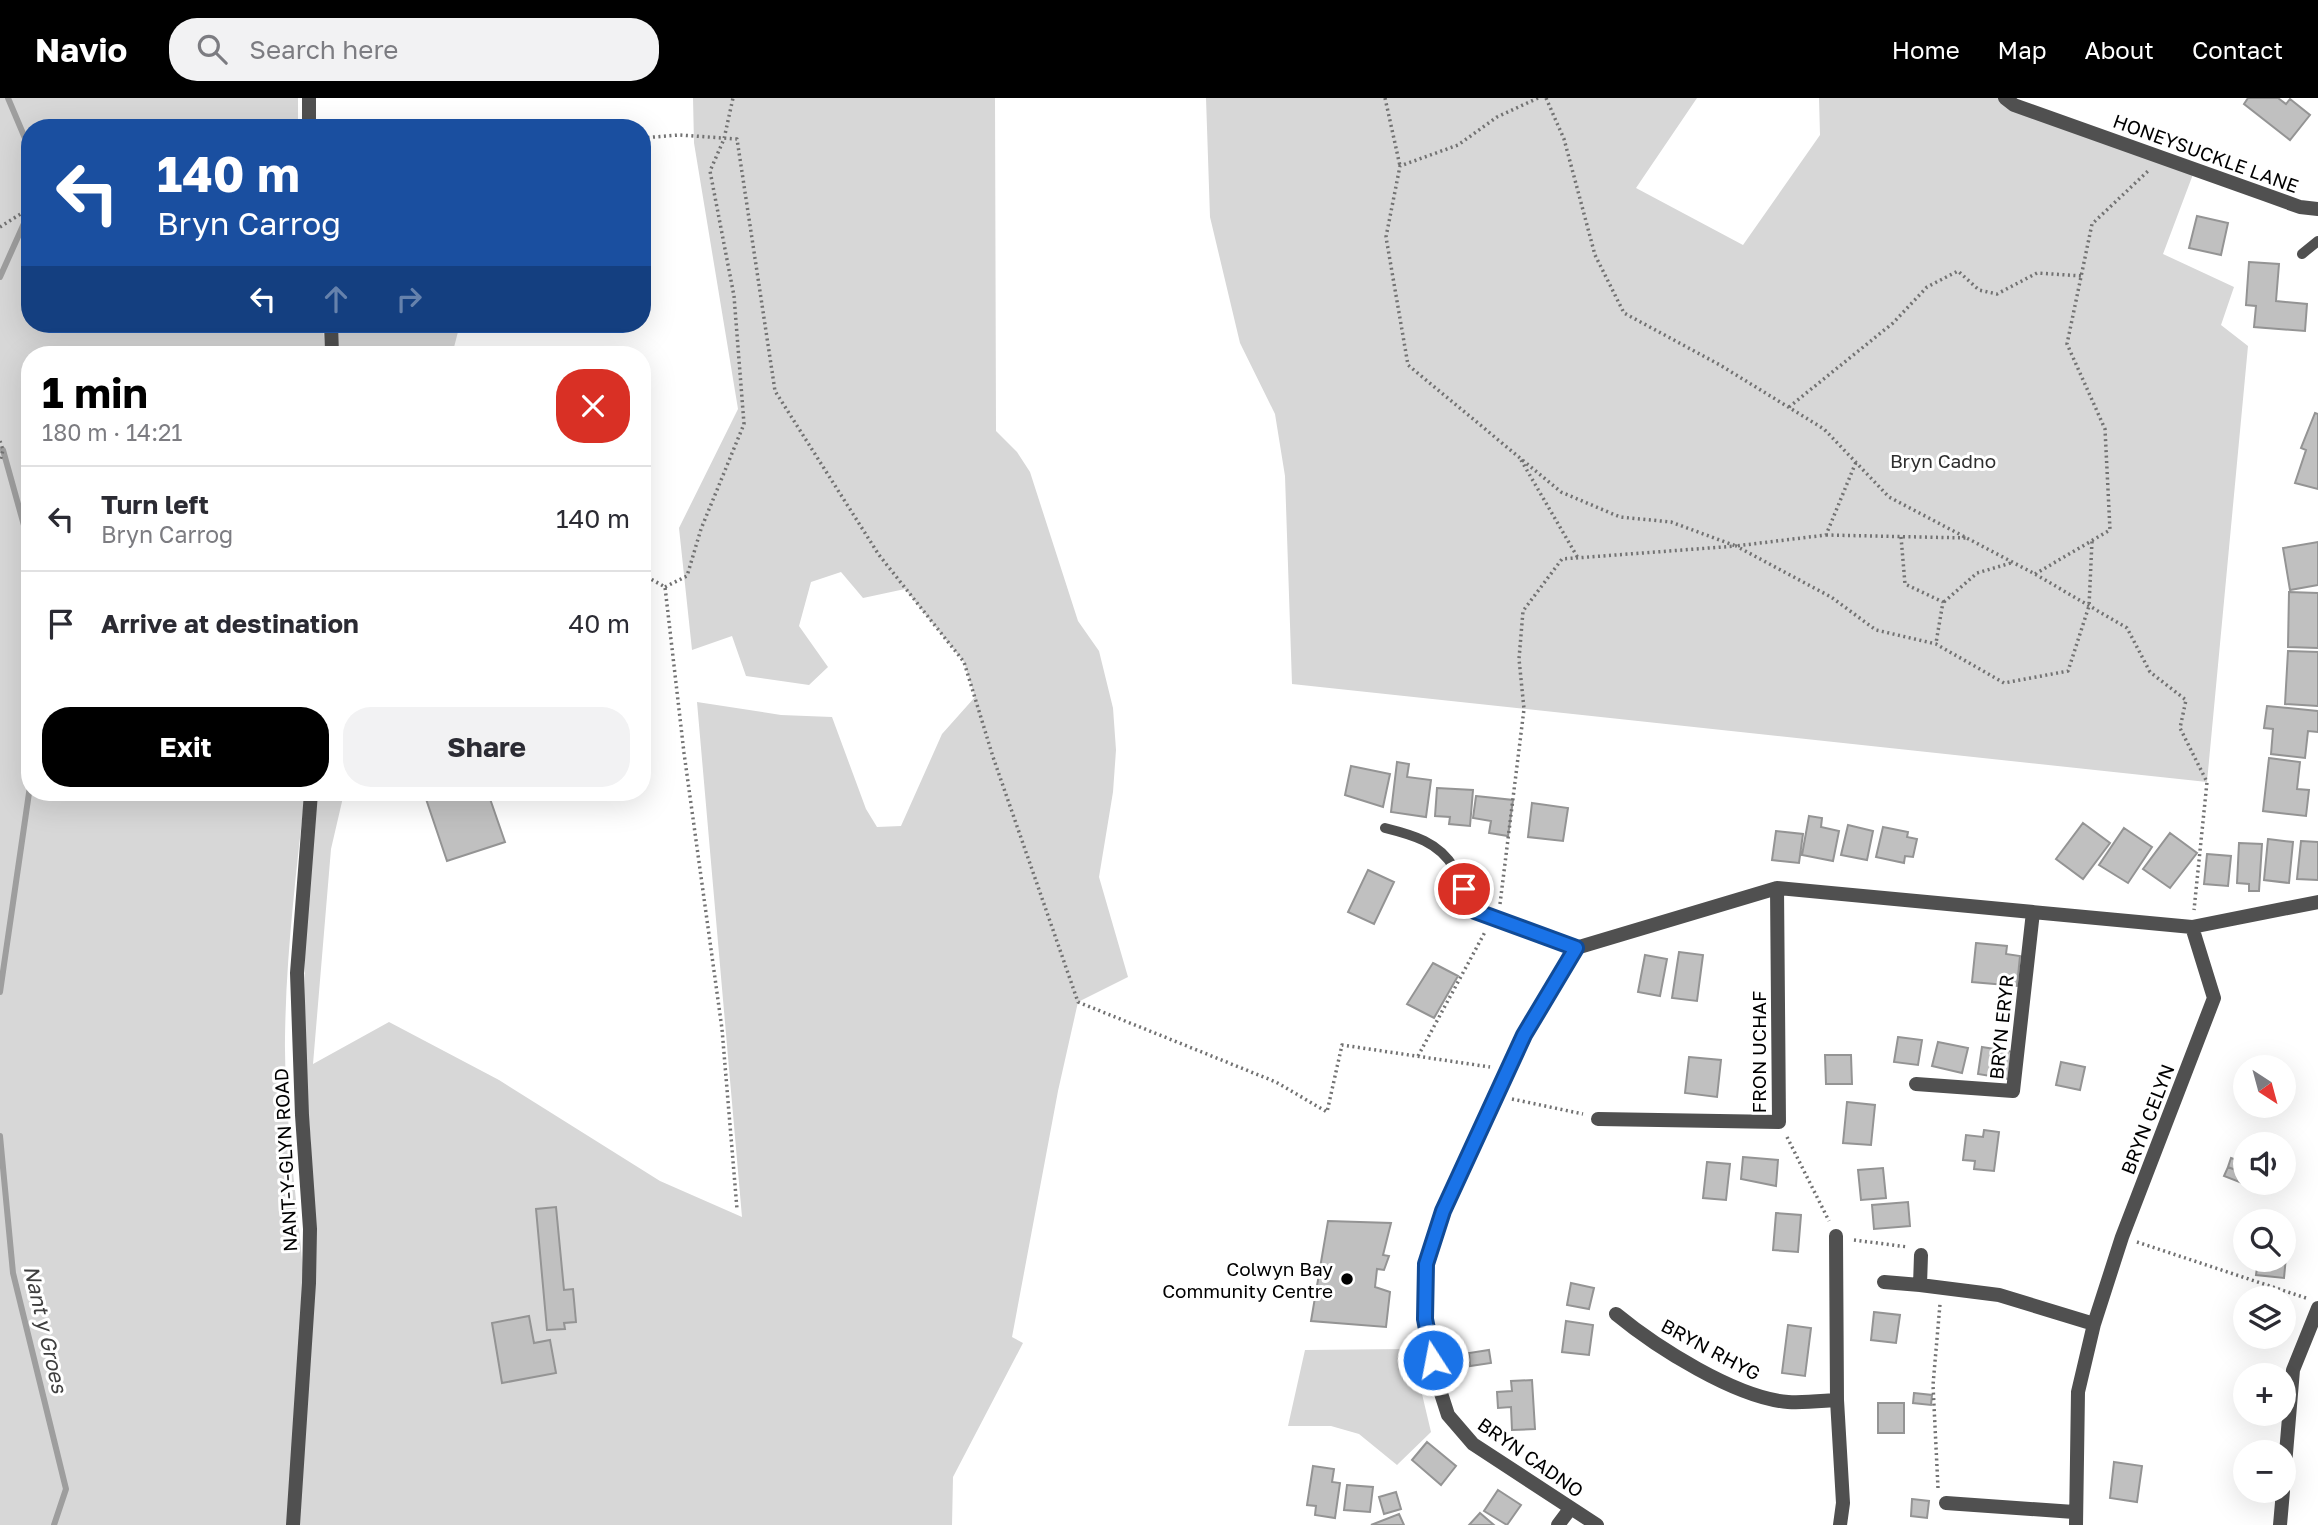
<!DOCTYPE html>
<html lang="en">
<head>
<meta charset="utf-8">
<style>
	body { margin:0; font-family:"Golos Text",sans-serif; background:#f2f2f3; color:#2b2b33; height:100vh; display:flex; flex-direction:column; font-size:26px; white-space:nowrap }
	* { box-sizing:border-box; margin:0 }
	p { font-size:23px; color:#7c7c81 }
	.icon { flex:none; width:38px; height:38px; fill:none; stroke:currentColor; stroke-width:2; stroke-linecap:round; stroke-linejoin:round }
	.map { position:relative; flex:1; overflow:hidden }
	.side { position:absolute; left:21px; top:248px; width:630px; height:455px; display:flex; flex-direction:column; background:#fff; border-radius:28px; box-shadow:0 7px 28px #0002 }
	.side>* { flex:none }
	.banner { position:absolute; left:21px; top:21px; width:630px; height:214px; border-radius:28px; box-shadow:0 7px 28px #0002; background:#1a4fa0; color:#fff; overflow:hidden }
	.needle { width:46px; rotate:144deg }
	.fabs { position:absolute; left:2233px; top:957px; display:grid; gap:14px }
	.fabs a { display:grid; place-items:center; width:63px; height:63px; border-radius:50%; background:#fff; box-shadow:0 7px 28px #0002; font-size:35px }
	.pin { position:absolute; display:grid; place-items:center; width:60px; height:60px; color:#fff; margin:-30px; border:4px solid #fff; border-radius:50%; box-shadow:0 2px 7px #0007 }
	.me { position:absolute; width:77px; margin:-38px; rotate:349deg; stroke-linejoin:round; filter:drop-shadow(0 0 5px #0008) }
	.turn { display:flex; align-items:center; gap:24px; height:147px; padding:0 21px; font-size:32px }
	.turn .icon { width:91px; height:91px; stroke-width:2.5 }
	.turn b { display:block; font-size:49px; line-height:60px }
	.lanes { display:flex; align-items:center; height:66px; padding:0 21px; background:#0003; justify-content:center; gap:35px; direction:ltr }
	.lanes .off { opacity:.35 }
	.round { display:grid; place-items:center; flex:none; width:74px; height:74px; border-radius:28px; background:#f2f2f3 }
	.overview { display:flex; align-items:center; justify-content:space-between; height:119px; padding:0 21px }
	h1 { font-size:42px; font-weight:700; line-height:52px; color:#000 }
	.button { display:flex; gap:14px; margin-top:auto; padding:14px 21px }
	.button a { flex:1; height:80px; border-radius:28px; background:#000; color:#fff; font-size:28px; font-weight:700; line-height:80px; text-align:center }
	.button a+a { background:#f2f2f3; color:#2b2b33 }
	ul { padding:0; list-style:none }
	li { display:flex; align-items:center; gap:21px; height:105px; padding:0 21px; border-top:2px solid #e1e1e2 }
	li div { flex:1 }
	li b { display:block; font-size:26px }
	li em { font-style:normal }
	header { display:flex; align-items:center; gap:42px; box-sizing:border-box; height:98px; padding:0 35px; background:#000; color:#fff }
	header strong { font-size:33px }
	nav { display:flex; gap:38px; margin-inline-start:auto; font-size:24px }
	.search { width:490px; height:63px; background:#f2f2f3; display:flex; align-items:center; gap:18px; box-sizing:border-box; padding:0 24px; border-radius:28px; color:#7c7c81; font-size:26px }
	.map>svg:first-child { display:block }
</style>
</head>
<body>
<header>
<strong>Navio</strong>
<div class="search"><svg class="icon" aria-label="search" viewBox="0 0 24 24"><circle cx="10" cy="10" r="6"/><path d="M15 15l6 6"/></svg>Search here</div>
<nav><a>Home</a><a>Map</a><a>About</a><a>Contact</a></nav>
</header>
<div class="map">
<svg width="2318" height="1427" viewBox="0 0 2318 1427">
	<rect width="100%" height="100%" fill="#fff"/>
	<path fill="#d7d7d7" d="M0 0H298V24L309 18 310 30H30V226H323L325 257H30V695H305C296 776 286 858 285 940 284 1022 298 1103 304 1185H309L311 1045 304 967 305 835 317 695H344L331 751 313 966 389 924 499 982 660 1083 742 1119 697 604 781 617 832 619 866 711 877 729 901 728 942 636 975 599 964 564 905 491 863 500 841 474 811 484 799 528 828 569 809 587 746 578 732 538 692 552 679 430 738 311 694 45 693 0H995L996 333 1017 354 1030 374 1078 523 1099 553 1113 610 1116 652 1113 694 1099 779 1128 879 1078 904 1058 993 1012 1239 1023 1245 953 1379 952 1427H0Z
		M1206 0H1697L1636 90 1743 147 1820 37 1819 0H2005L2195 71 2163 156 2234 189 2221 227 2248 248 2207 684 1292 586 1285 378 1275 316 1240 245 1210 119Z
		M336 226H460L452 257H339Z
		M1406 1251 1413 1258 1431 1334 1397 1367 1359 1336 1331 1328H1288L1305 1252Z"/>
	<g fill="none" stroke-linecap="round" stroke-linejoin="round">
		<path stroke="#9e9e9e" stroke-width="6" d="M8 0 30 52
			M0 179 30 112
			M3 352 30 449
			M0 894 30 688
			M0 1038 13 1175 66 1391 54 1427"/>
	</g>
	<path fill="#c0c0c0" stroke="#949494" stroke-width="2" d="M2248 0H2278L2286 6 2290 1 2310 17 2290 42 2244 6Z
		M2197 118 2228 125 2221 157 2189 150Z
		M2249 164 2279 166 2276 203 2307 206 2305 233 2254 229 2256 208 2246 207Z
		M2315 315 2318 316V391L2295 385 2306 352 2301 350Z
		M2318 444V487L2290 492 2283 450Z
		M2289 494 2318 495V550L2288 549Z
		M2288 553 2318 554V608L2285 606Z
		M2267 608 2318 613V634L2308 633 2305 660 2271 656 2273 631 2264 630Z
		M2269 660 2300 664 2297 691 2309 692 2306 718 2263 713Z
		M1397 664 1409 666 1407 679 1431 682 1426 719 1391 714Z
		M1351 668 1390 676 1383 709 1345 697Z
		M1437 690 1473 692 1470 728 1449 726 1450 719 1435 718Z
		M424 695H488L505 744 447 763Z
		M1476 698 1513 702 1508 738 1489 735 1491 723 1473 720Z
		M1532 705 1568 710 1563 743 1528 739Z
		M1809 718 1822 720 1821 729 1839 733 1833 763 1802 757Z
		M2083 725 2110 745 2083 781 2056 761Z
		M1848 727 1873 733 1867 762 1841 757Z
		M1883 729 1908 734 1907 739 1917 741 1913 759 1905 758 1904 765 1876 759Z
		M2124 730 2152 749 2128 785 2099 767Z
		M1776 733 1803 736 1799 765 1772 762Z
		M2170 735 2197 755 2170 790 2143 771Z
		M2268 741 2293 744 2289 785 2264 782Z
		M2301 743 2318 744V782L2297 781Z
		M2239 745 2262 746 2259 793H2249V786L2237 785Z
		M2207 756 2231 758 2228 788 2204 786Z
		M1368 772 1394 784 1374 826 1348 814Z
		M1976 845 2007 848 2006 856 2020 858 2017 888 1972 884Z
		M1679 854 1703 857 1697 903 1672 900Z
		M1645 857 1667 861 1660 898 1638 894Z
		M1433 865 1458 878 1434 920 1407 906Z
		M1898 939 1922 942 1918 967 1894 964Z
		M1938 944 1968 950 1962 975 1932 968Z
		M1982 949 2014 954 2009 981 1978 976Z
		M1825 957H1851L1852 986H1826Z
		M1689 959 1721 962 1717 999 1685 995Z
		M2061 964 2085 969 2080 992 2056 987Z
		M1847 1004 1875 1007 1871 1047 1843 1045Z
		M1984 1032 1999 1034 1994 1073 1974 1071 1975 1063 1963 1062 1966 1037 1983 1039Z
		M1743 1059 1778 1062 1776 1088 1741 1081Z
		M2231 1060 2245 1065V1076L2228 1069Z
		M1707 1064 1730 1066 1726 1102 1703 1100Z
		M2228 1069 2245 1076 2247 1087 2224 1078Z
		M1883 1070 1886 1100 1861 1102 1858 1072Z
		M1908 1104 1910 1128 1874 1131 1872 1107Z
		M556 1109 564 1192 573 1191 576 1224 564 1225 565 1231 547 1232 536 1111Z
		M1776 1115 1801 1117 1798 1154 1773 1152Z
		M1328 1123 1391 1125 1383 1157 1389 1158 1384 1172 1377 1171 1375 1189 1390 1194 1386 1229 1311 1223Z
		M2284 1148H2287L2284 1180 2256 1177 2258 1162H2284Z
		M1571 1185 1594 1190 1589 1211 1567 1207Z
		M1874 1214 1900 1217 1896 1245 1871 1242Z
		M529 1218 534 1245 550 1242 556 1275 502 1285 492 1225Z
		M1566 1223 1593 1227 1589 1257 1562 1254Z
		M1788 1227 1811 1230 1805 1278 1782 1275Z
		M1489 1252 1491 1265 1470 1268 1469 1255Z
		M1532 1282 1535 1331 1512 1332 1511 1309 1498 1310 1497 1294 1512 1293 1511 1283Z
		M1914 1295 1932 1297 1931 1307 1913 1305Z
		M1878 1305H1904V1335H1878Z
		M1427 1344 1456 1368 1441 1387 1412 1362Z
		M2114 1364 2142 1368 2137 1404 2110 1400Z
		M1313 1368 1334 1371 1332 1384 1340 1385 1335 1420 1315 1417 1316 1408 1307 1407Z
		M1347 1387 1373 1389 1370 1414 1344 1412Z
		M1498 1392 1521 1407 1507 1427 1484 1413Z
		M1396 1394 1401 1411 1384 1416 1379 1399Z
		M1912 1401 1929 1403 1927 1420 1911 1418Z
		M1480 1415 1494 1427H1469Z
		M1399 1416 1404 1427H1371Z"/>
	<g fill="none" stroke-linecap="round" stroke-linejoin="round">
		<path stroke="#727272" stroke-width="3.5" stroke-dasharray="2 3.5" stroke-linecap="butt" d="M1385 0 1400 68
			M1538 0 1497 19 1458 47 1400 68 1386 139 1408 267 1561 394 1620 419 1671 424 1736 448 1826 437 1856 364
			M1546 0 1564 41 1595 157 1624 215 1720 267 1824 331 1889 399 2035 476 2127 530 2150 574 2186 602 2180 630 2207 684 2194 812
			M642 40 679 37 737 41 775 293 879 457 964 564 993 659 1078 904 1276 984 1327 1014 1342 947 1490 969
			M0 129 30 110
			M1789 309 1893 225 1927 189 1958 173 1979 192 1997 196 2037 175 2081 178
			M0 343 3 352 0 363
			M1521 362 1578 460
			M1826 437 1967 440
			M1901 439 1905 486 1943 504 1936 545
			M642 476 665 489 684 655 722 931 737 1111
			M2035 476 2110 432 2105 331 2067 246 2092 126 2148 73
			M665 489 687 478 701 431 744 326 734 198 710 73 724 41 733 0
			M1944 504 1977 475 2011 465
			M1500 806 1524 611 1519 561 1523 513 1562 461 1736 448 1831 499 1876 532 1936 546 2004 585 2068 573 2089 508 2092 443
			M1418 958 1485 834
			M1512 1001 1583 1016
			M1787 1039 1829 1123
			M1854 1142 1908 1149
			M2137 1144 2306 1200
			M1938 1390 1933 1287 1940 1206"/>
		<path stroke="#505050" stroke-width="10" d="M2302 156 2318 143
			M1385 730C1413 737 1439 744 1454 770"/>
		<path stroke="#505050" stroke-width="14" d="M309 0V30
			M2005 0 2014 7 2264 96 2300 109 2318 111
			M331 226 332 257
			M1454 770 1475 813 1576 850
			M1916 986 2013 993 2033 814
			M1598 1021 1779 1024 1777 790
			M1836 1138 1837 1302 1843 1405 1840 1427
			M1921 1157 1920 1187 1999 1197 2094 1226
			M1884 1184 1920 1187
			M1616 1216C1656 1249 1736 1300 1788 1304 1804 1305 1821 1303 1837 1302
			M2284 1379 2293 1272 2318 1210
			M1946 1405 2074 1414
			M293 1427 309 1185 310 1131 302 1017 297 875 311 695
			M1558 1427 1570 1411
			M1597 1427 1473 1346 1448 1317 1437 1283 1425 1221 1426 1166 1443 1113 1524 937 1576 850 1777 790 2192 829 2318 804
			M2076 1427 2078 1294 2094 1226 2122 1139 2214 900 2192 829
			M2280 1427 2283 1393"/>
	</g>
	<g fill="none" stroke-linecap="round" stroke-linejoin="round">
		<defs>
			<path id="route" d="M1433 1262 1425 1221 1426 1166 1443 1113 1524 937 1576 850 1475 813 1464 791"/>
		</defs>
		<use href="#route" stroke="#114b97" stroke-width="18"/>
		<use href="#route" stroke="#1a73e8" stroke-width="12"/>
	</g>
	<circle fill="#000" stroke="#fff" stroke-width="2.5" cx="1347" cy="1181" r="7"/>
	<g text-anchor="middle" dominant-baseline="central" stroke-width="6" stroke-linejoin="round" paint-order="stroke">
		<g font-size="19" fill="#000" stroke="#fff">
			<text transform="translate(2206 55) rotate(20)">HONEYSUCKLE LANE</text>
			<text transform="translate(2001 929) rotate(-84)">BRYN ERYR</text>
			<text transform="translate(1758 954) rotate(-90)">FRON UCHAF</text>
			<text transform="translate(2147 1021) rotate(-69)">BRYN CELYN</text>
			<text transform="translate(285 1062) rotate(-93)">NANT-Y-GLYN ROAD</text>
			<text transform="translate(1711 1251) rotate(28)">BRYN RHYG</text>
			<text transform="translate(1531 1359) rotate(35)">BRYN CADNO</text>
		</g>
		<g font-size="19" fill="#2e2e2e" stroke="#fff">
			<text x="1943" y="362">Bryn Cadno</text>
		</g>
		<g font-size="19" fill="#000" stroke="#fff" text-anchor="end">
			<text x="1333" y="1170">Colwyn Bay<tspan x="1333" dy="22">Community Centre</tspan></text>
		</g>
		<g font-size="21" font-style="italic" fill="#3f3f3f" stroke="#fff">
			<text transform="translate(46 1231) rotate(77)">Nant y Groes</text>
		</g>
	</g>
</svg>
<div class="fabs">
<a><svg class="needle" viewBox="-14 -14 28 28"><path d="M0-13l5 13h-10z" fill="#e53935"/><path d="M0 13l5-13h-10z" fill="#7c7c81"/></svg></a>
<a><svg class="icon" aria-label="sound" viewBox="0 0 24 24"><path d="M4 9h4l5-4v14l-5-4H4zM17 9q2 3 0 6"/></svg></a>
<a><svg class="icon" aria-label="search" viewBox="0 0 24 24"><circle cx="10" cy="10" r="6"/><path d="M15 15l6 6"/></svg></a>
<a><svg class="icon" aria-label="layers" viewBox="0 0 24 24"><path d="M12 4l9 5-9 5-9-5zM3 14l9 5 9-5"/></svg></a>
<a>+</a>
<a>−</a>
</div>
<div class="pin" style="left:1464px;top:791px;background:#d93025"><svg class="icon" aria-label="arrive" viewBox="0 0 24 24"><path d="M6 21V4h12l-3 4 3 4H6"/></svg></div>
<svg class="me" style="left:1433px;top:1262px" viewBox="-20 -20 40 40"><circle r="17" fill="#1a73e8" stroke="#fff" stroke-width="3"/><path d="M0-11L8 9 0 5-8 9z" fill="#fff"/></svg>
<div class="banner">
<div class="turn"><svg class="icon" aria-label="left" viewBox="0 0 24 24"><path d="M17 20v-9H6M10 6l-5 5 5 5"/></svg><div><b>140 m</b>Bryn Carrog</div></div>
<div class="lanes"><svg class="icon" aria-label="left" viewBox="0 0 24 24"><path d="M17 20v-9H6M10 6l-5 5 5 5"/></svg><svg class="icon off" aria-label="ahead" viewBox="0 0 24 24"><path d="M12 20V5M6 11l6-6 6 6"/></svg><svg class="icon off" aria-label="right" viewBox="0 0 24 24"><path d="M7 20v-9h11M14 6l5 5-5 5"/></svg></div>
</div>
<section class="side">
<div class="overview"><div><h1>1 min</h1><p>180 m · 14:21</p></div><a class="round" style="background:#d93025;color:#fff"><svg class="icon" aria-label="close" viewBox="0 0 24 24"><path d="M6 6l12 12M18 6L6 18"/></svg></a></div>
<ul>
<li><svg class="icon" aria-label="left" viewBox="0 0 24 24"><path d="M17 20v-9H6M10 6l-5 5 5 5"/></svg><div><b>Turn left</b><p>Bryn Carrog</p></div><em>140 m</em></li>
<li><svg class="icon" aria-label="arrive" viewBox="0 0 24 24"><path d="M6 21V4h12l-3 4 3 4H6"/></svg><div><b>Arrive at destination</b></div><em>40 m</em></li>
</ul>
<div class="button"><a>Exit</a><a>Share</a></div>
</section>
</div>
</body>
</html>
